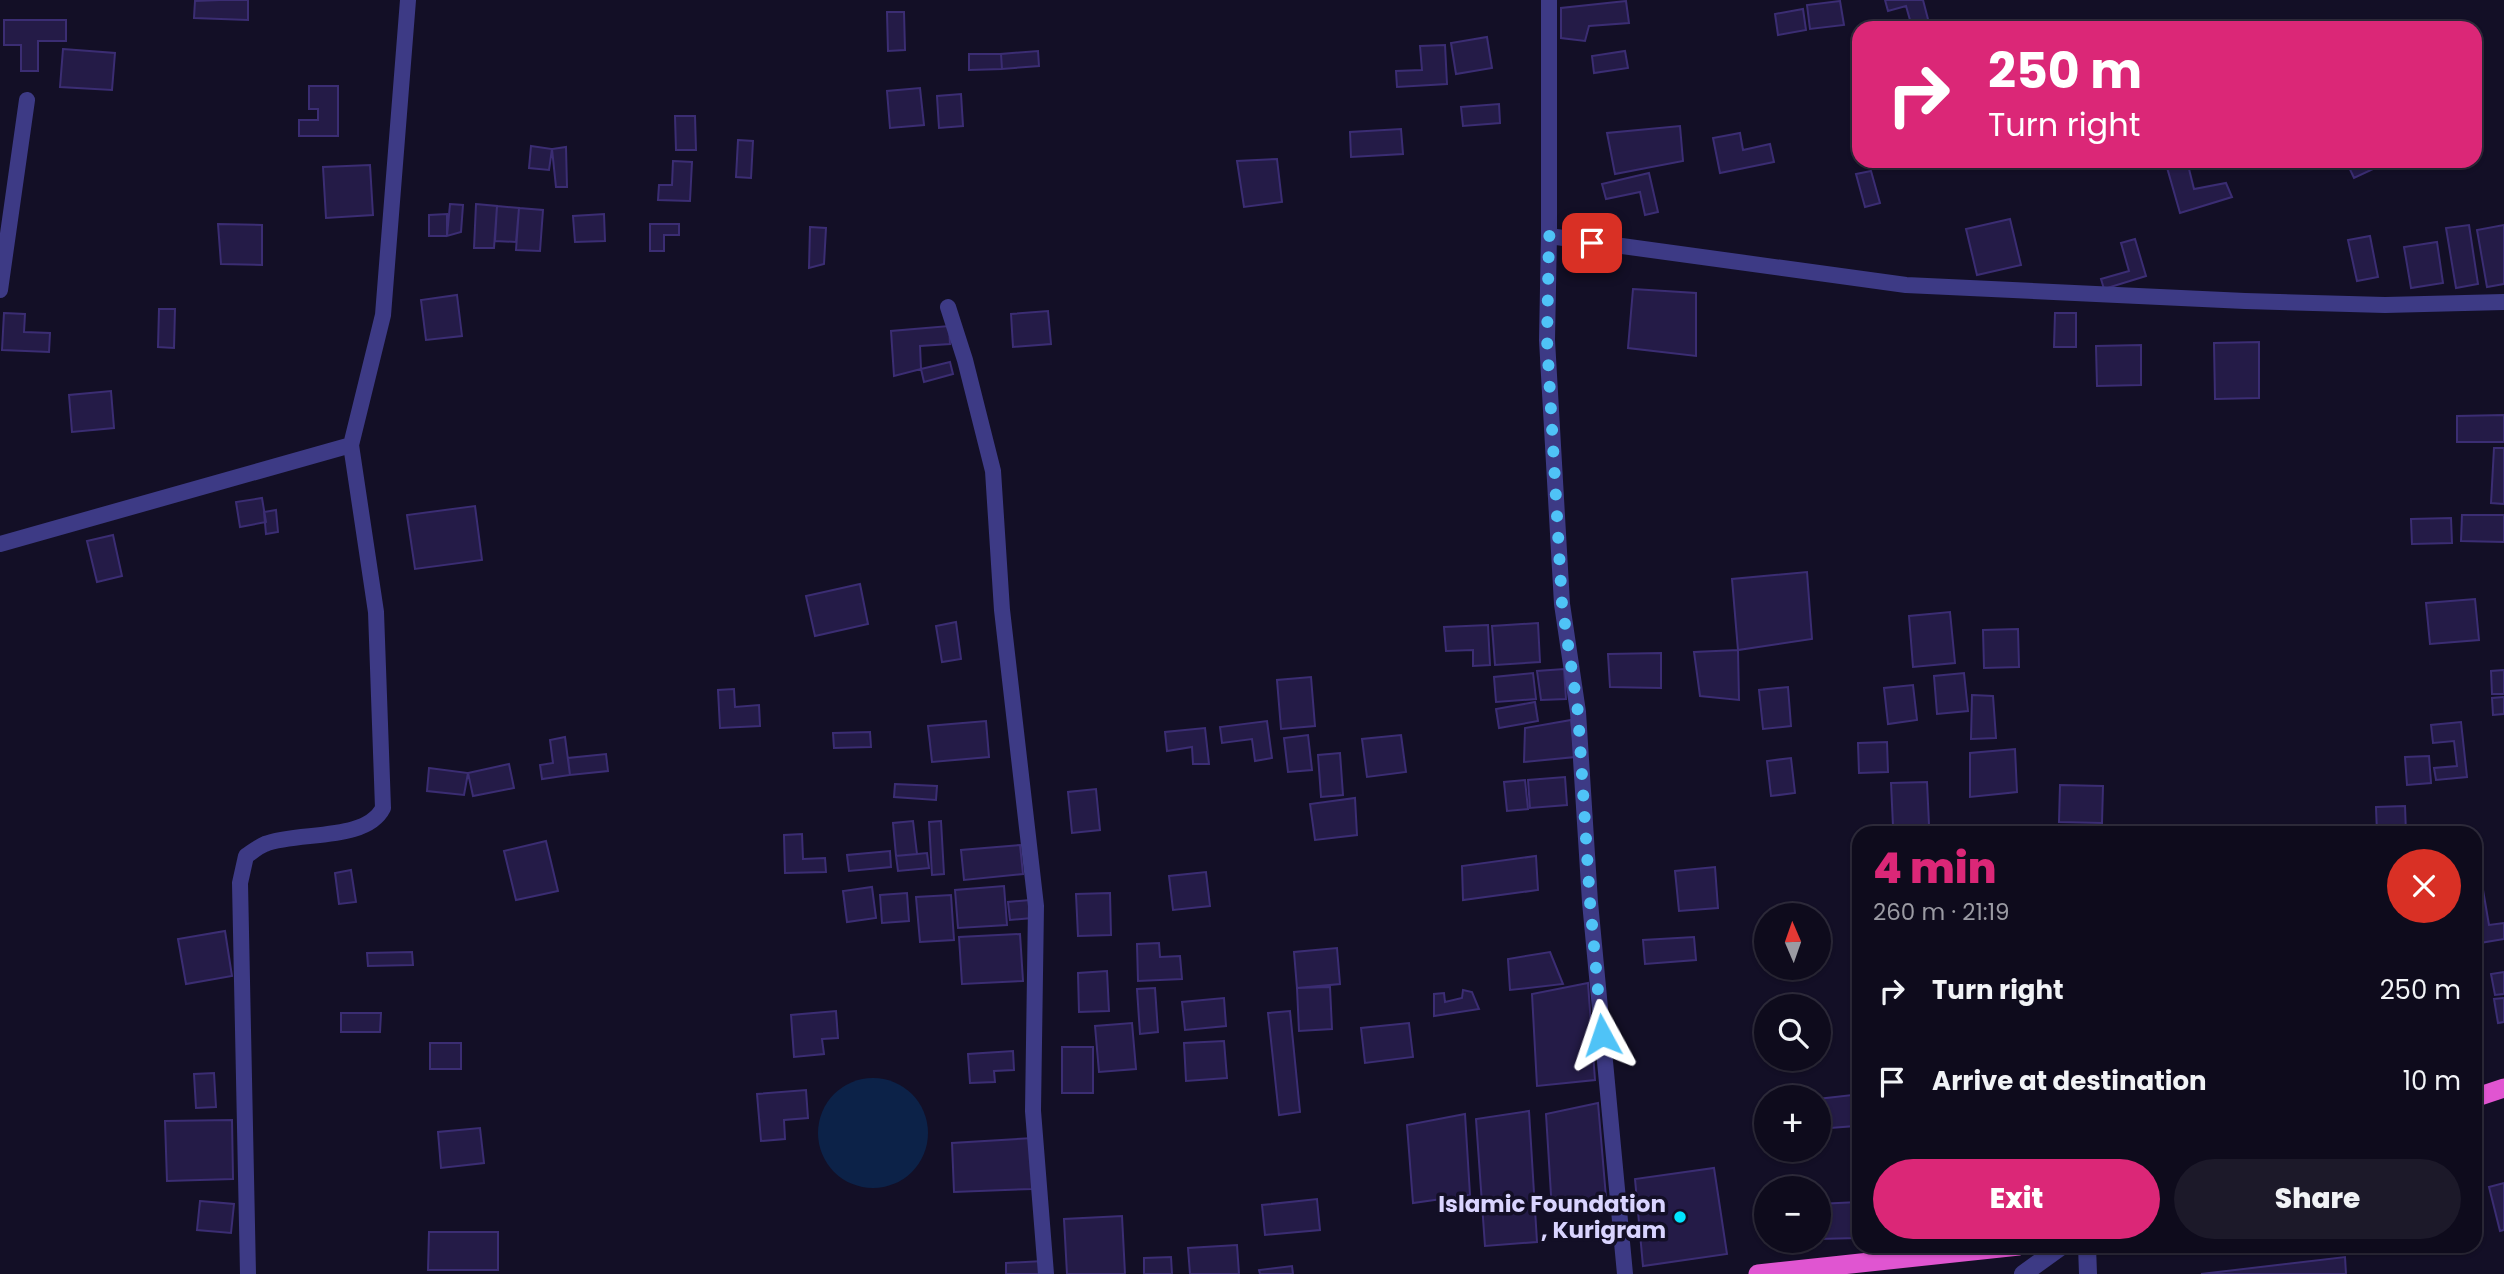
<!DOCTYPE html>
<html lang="en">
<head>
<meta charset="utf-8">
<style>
	body { margin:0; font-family:Poppins,sans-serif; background:#1c1929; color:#f1f3f6; height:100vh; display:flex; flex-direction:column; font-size:26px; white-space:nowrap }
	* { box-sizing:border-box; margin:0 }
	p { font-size:23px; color:#9b9ba3 }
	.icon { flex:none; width:38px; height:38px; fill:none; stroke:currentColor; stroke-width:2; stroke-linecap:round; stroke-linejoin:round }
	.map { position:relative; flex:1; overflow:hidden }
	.side { position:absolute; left:1852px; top:826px; width:630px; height:427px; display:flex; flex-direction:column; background:#0e0b1c; border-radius:21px; box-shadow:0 2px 5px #0004,0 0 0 2px #2e2b3b }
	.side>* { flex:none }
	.banner { position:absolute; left:1852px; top:21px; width:630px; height:147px; border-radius:21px; box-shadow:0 2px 5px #0004,0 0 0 2px #2e2b3b; background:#db2777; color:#fff; overflow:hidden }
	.needle { width:46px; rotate:358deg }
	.buttons { position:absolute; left:1754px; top:903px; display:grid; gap:14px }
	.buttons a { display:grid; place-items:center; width:77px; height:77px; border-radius:50%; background:#0e0b1c; box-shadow:0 2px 5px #0004,0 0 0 2px #2e2b3b; font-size:35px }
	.pin { position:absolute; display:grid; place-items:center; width:60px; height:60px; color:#fff; margin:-30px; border-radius:14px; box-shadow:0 4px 10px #0006 }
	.me { position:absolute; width:77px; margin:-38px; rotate:355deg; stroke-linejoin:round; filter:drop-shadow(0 0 5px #0008) }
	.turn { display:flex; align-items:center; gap:24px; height:147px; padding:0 21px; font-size:32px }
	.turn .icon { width:91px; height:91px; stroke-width:2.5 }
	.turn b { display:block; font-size:49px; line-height:60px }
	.round { display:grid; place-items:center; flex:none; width:74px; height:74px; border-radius:37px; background:#1c1929 }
	.summary { display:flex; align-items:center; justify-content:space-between; height:119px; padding:0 21px }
	h1 { font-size:42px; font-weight:800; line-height:52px; color:#db2777 }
	.primary-button { display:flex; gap:14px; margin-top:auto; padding:14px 21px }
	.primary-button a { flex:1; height:80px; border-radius:42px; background:#db2777; color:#fff; font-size:28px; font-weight:800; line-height:80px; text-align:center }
	.primary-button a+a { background:#1c1929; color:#f1f3f6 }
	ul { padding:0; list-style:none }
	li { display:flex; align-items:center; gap:21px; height:91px; padding:0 21px }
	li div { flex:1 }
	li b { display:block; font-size:26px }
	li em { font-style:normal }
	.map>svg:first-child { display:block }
</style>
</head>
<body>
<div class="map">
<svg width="2504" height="1274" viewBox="0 0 2504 1274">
	<rect width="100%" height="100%" fill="#130f26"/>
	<path fill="#0c2248" d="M818 1133a55 55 0 1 1 110 0a55 55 0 1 1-110 0Z"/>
	<path fill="#241b47" stroke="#3b2d73" stroke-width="2" d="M220 0H248V20L194 18 195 1Z
		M1885 0H1923L1929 23 1912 27 1906 6 1888 11Z
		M1626 1 1629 23 1589 26 1585 41 1561 38V8Z
		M1840 1 1844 25 1810 29 1807 5Z
		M1803 9 1806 30 1778 35 1775 14Z
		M887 12H904L905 50 888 51Z
		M4 20H66V41H38V71H21V45H4Z
		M1487 37 1492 68 1456 74 1451 43Z
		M1445 45 1447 84 1397 87 1396 71 1422 70 1420 46Z
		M63 49 115 53 112 90 60 87Z
		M1038 51 1039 66 1002 69 1001 54Z
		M1625 51 1628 68 1594 73 1592 56Z
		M969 54H1001L1002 69 969 70Z
		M309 86H338V136H299V120H318V109H309Z
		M920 88 924 125 890 128 887 91Z
		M961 94 963 126 939 128 937 96Z
		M1499 104 1500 123 1463 126 1461 107Z
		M675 116H695L696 150H676Z
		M1680 126 1683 161 1615 174 1607 133Z
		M1401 129 1403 154 1351 157 1350 132Z
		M1740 133 1743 150 1770 144 1774 162 1720 173 1713 138Z
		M738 140 753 141 751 178 736 177Z
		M531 146 552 149 549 170 529 168Z
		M566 147 567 187H556L552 149Z
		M1277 159 1282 202 1244 207 1237 161Z
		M673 161 692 162 690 201 658 200 659 185H672Z
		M2187 161 2194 189 2226 183 2232 197 2180 213 2166 164Z
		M2346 161H2390L2354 178Z
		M370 165 373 215 326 218 323 167Z
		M1871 171 1880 203 1865 207 1856 174Z
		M1649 173 1658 212 1645 215 1640 192 1606 199 1602 184Z
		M450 204 463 205 461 232 447 236Z
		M476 204 497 206 494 248H474Z
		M497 206 519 208 516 242 495 241Z
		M519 208 543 210 540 251 516 250Z
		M447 214V236H429V215Z
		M604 214 605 241 575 242 573 216Z
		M2010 219 2021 265 1977 275 1966 229Z
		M218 224 262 225V265L221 264Z
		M650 224H679V235H664V251H650Z
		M2469 225 2478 284 2456 288 2446 228Z
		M2504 225V284L2487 287 2477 230Z
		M810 227 826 228 824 264 809 268Z
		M2370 236 2378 277 2357 281 2348 240Z
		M2135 239 2146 276 2104 289 2101 279 2129 271 2121 243Z
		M2437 242 2443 283 2411 288 2404 247Z
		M1633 289 1696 293V356L1628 348Z
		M457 295 462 336 426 340 421 300Z
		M159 309H175L174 348 158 347Z
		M1048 311 1051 344 1013 347 1011 314Z
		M4 313 25 314 24 332 50 333 49 352 2 350Z
		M2055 313H2076V347H2054Z
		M949 326 950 344 920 346 921 369 894 376 891 331Z
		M2259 342V398L2215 399 2214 343Z
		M2141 345V385L2097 386 2096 346Z
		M950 362 953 374 924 382 921 369Z
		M111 391 114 428 72 432 69 395Z
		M2504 415V442H2457V416Z
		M2494 448H2504V504L2491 503Z
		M262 498 266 522 240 527 236 502Z
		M475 506 482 560 415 569 407 515Z
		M276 510 278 532 266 534 264 512Z
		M2462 515H2504V542L2461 541Z
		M2451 518 2452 543 2412 544 2411 519Z
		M113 535 122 576 97 582 87 541Z
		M1807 572 1812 639 1738 650 1732 579Z
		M860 584 868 624 815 636 806 596Z
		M2475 599 2479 640 2430 644 2426 603Z
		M1950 612 1955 663 1913 667 1909 616Z
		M956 622 961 659 942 662 936 626Z
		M1538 623 1540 662 1495 665 1492 626Z
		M1488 625 1490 665 1473 666V650L1446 651 1444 627Z
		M2018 629 2019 667 1984 668 1983 630Z
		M1738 650 1739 700 1700 696 1694 652Z
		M1661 653V688L1610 687 1608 654Z
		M1564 669 1566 699 1541 700 1537 671Z
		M2504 670V694H2492L2491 671Z
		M1533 673 1536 699 1496 702 1494 677Z
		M1964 673 1968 711 1937 714 1934 676Z
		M1311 677 1315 726 1281 729 1277 680Z
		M1913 685 1917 720 1888 724 1884 688Z
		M1788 687 1791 726 1763 729 1759 690Z
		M734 689 735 707 759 705 760 726 720 728 718 690Z
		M1972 695 1993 696 1996 738 1971 739Z
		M2504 697V714L2493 715 2492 698Z
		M1535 702 1538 721 1499 728 1496 709Z
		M1571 720 1575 757 1524 762 1525 728Z
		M986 721 989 757 932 762 928 726Z
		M1267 721 1272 758 1255 761 1252 739 1222 743 1220 727Z
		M2461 722 2467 777 2436 780 2434 768 2457 766 2454 741 2433 743 2431 725Z
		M1205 728 1209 764H1193L1192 747 1167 751 1165 732Z
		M870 732 871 747 834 748 833 733Z
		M1308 735 1312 770 1288 772 1284 738Z
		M1401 735 1406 772 1367 777 1362 739Z
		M565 737 570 775 542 779 540 765 553 763 550 740Z
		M1887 742 1888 772 1859 773 1858 743Z
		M2015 749 2017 792 1970 797V753Z
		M1340 753 1343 795 1321 797 1318 755Z
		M606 754 608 771 570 775 568 758Z
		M2429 756 2431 783 2407 785 2405 757Z
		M1791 758 1795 793 1771 796 1767 761Z
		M509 764 514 788 473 796 468 773Z
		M429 768 468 773 464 795 427 791Z
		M1565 777 1567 805 1530 808 1528 780Z
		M1525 780 1528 809 1507 811 1504 782Z
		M1927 782 1929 825 1893 826 1891 783Z
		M895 784 937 786 936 800 894 797Z
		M2060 785 2103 786 2102 823 2059 822Z
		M1096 789 1100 830 1072 833 1068 792Z
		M1355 798 1357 835 1315 840 1310 804Z
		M2405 806 2406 833H2377L2376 807Z
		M913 821 917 854 896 856 893 823Z
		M941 821 944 874 932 875 929 822Z
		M802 834 803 859 825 858 826 872 785 873 784 835Z
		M546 841 558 891 516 900 504 851Z
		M1020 845 1023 874 964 880 961 850Z
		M890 851 891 867 849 871 847 855Z
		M927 853 929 868 898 871 896 856Z
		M1536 856 1538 890 1463 900 1462 866Z
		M1715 867 1718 908 1679 911 1675 871Z
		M351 870 356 902 339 904 335 873Z
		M1206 872 1210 906 1173 910 1169 876Z
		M2482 884 2489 925 2504 923V939L2474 944V885Z
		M1004 886 1007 925 958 928 955 890Z
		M872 887 876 918 847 922 843 891Z
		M907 893 909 921 882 923 880 895Z
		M1110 893 1111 935 1078 936 1076 894Z
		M951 895 954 940 920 942 916 897Z
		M1030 900 1032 918 1010 920 1008 902Z
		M225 931 232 976 186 984 178 939Z
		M1020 934 1023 981 962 984 959 937Z
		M1694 937 1696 960 1645 964 1643 940Z
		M1159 943 1160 957 1180 956 1182 979 1138 981 1137 944Z
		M1337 948 1340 984 1297 988 1294 952Z
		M412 952 413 965 368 966 367 953Z
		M1550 952 1563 984 1510 990 1508 959Z
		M1107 971 1109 1011 1079 1012 1078 973Z
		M2504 972V994L2495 995 2491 974Z
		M1588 983 1595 1080 1537 1086 1532 994Z
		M1330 987 1332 1029 1299 1031 1297 988Z
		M1155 988 1158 1032 1140 1034 1137 989Z
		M1463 990 1472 992 1479 1009 1434 1016V994L1444 993 1445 1002 1462 998Z
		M1224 998 1226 1026 1185 1030 1182 1002Z
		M2504 998V1022L2498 1023 2494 999Z
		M836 1011 838 1038 822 1039 824 1054 794 1057 791 1015Z
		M1290 1011 1300 1112 1279 1115 1268 1013Z
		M341 1013H381L380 1032H341Z
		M1132 1023 1136 1069 1099 1072 1095 1026Z
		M1409 1023 1413 1057 1365 1063 1361 1028Z
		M1224 1041 1227 1078 1186 1081 1184 1043Z
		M430 1043H461V1069H430Z
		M1062 1047H1093V1093H1062Z
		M1013 1051 1014 1070 994 1071 995 1082 970 1083 968 1054Z
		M214 1073 216 1107 196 1108 194 1074Z
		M806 1090 808 1118 784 1120 785 1139 761 1141 757 1094Z
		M1852 1095 1855 1126 1818 1129V1099Z
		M1598 1103 1607 1209 1552 1211 1546 1114Z
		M1529 1111 1537 1242 1485 1246 1476 1119Z
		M1465 1114 1470 1195 1413 1203 1407 1125Z
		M232 1120 233 1179 167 1181 165 1121Z
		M480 1128 484 1163 441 1168 438 1132Z
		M1033 1138 1032 1189 954 1192 952 1143Z
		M1714 1168 1727 1254 1643 1266 1635 1179Z
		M2504 1183V1230L2500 1231 2489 1187Z
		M1317 1199 1320 1230 1265 1235 1262 1205Z
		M200 1201 234 1204 231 1233 197 1230Z
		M1858 1202V1238L1818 1239V1204Z
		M1122 1216 1125 1274H1067L1064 1219Z
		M429 1232H498V1270H428Z
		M1237 1245 1239 1274H1190L1188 1248Z
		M1171 1257 1172 1274H1144V1258Z
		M2345 1257 2346 1274H2201Z
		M1043 1261 1044 1274H1006V1263Z
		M1292 1266 1293 1274H1260L1259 1270Z"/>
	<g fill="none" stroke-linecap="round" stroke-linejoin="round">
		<path stroke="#3d3a85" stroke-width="16" d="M1549 236V0
			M0 290 27 100
			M948 307 965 360 993 471 1002 610 1036 906 1033 1111 1046 1274
			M0 544 351 445 383 315 408 0
			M248 1274 240 883 246 856C252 852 258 847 265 844 298 831 366 842 383 808L376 612 351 445
			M1625 1274 1590 902 1578 712 1562 604 1547 340 1549 236 1906 285 2245 301 2385 305 2504 302"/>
		<path stroke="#3d3a85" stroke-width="18" d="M2087 1246 2088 1274
			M2023 1274 2062 1246"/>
		<path stroke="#e055d1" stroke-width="19" d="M2474 1098 2504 1088
			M1758 1274 2019 1246"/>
	</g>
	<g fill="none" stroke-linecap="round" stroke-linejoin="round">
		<path stroke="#4fc3f7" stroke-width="12" stroke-dasharray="0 21.6" d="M1592 243 1549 236 1547 340 1562 604 1578 712 1590 902 1602 1035"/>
	</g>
	<circle fill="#00e5ff" stroke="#130f26" stroke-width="2.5" cx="1680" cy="1217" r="7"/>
	<g text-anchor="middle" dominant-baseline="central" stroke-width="7" stroke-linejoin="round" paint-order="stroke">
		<g font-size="23" font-weight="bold" fill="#d9d4ff" stroke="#130f26" text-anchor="end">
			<text x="1666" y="1204">Islamic Foundation<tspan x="1666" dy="26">, Kurigram</tspan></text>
		</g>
	</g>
</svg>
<div class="buttons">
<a><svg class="needle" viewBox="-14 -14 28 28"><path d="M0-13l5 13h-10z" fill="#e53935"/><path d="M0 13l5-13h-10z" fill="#9b9ba3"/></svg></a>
<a><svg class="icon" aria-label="search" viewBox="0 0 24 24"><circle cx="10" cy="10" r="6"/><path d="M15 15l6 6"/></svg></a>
<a>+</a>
<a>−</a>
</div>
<div class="pin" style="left:1592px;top:243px;background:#d93025"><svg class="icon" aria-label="arrive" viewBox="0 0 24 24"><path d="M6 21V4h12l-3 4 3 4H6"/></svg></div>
<svg class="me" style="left:1602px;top:1035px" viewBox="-20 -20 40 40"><path d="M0-17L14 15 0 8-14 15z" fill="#4fc3f7" stroke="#fff" stroke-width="4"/></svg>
<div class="banner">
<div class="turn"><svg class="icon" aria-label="right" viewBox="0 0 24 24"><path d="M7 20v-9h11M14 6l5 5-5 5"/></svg><div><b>250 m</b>Turn right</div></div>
</div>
<section class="side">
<div class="summary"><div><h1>4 min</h1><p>260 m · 21:19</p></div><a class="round" style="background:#d93025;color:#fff"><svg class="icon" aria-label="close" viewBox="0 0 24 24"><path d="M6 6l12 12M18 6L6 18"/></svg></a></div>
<ul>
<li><svg class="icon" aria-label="right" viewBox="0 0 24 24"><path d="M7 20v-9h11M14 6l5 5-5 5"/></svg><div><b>Turn right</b></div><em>250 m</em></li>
<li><svg class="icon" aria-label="arrive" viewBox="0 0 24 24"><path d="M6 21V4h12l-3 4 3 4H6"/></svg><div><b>Arrive at destination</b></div><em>10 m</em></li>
</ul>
<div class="primary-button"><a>Exit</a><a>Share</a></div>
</section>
</div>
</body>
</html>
